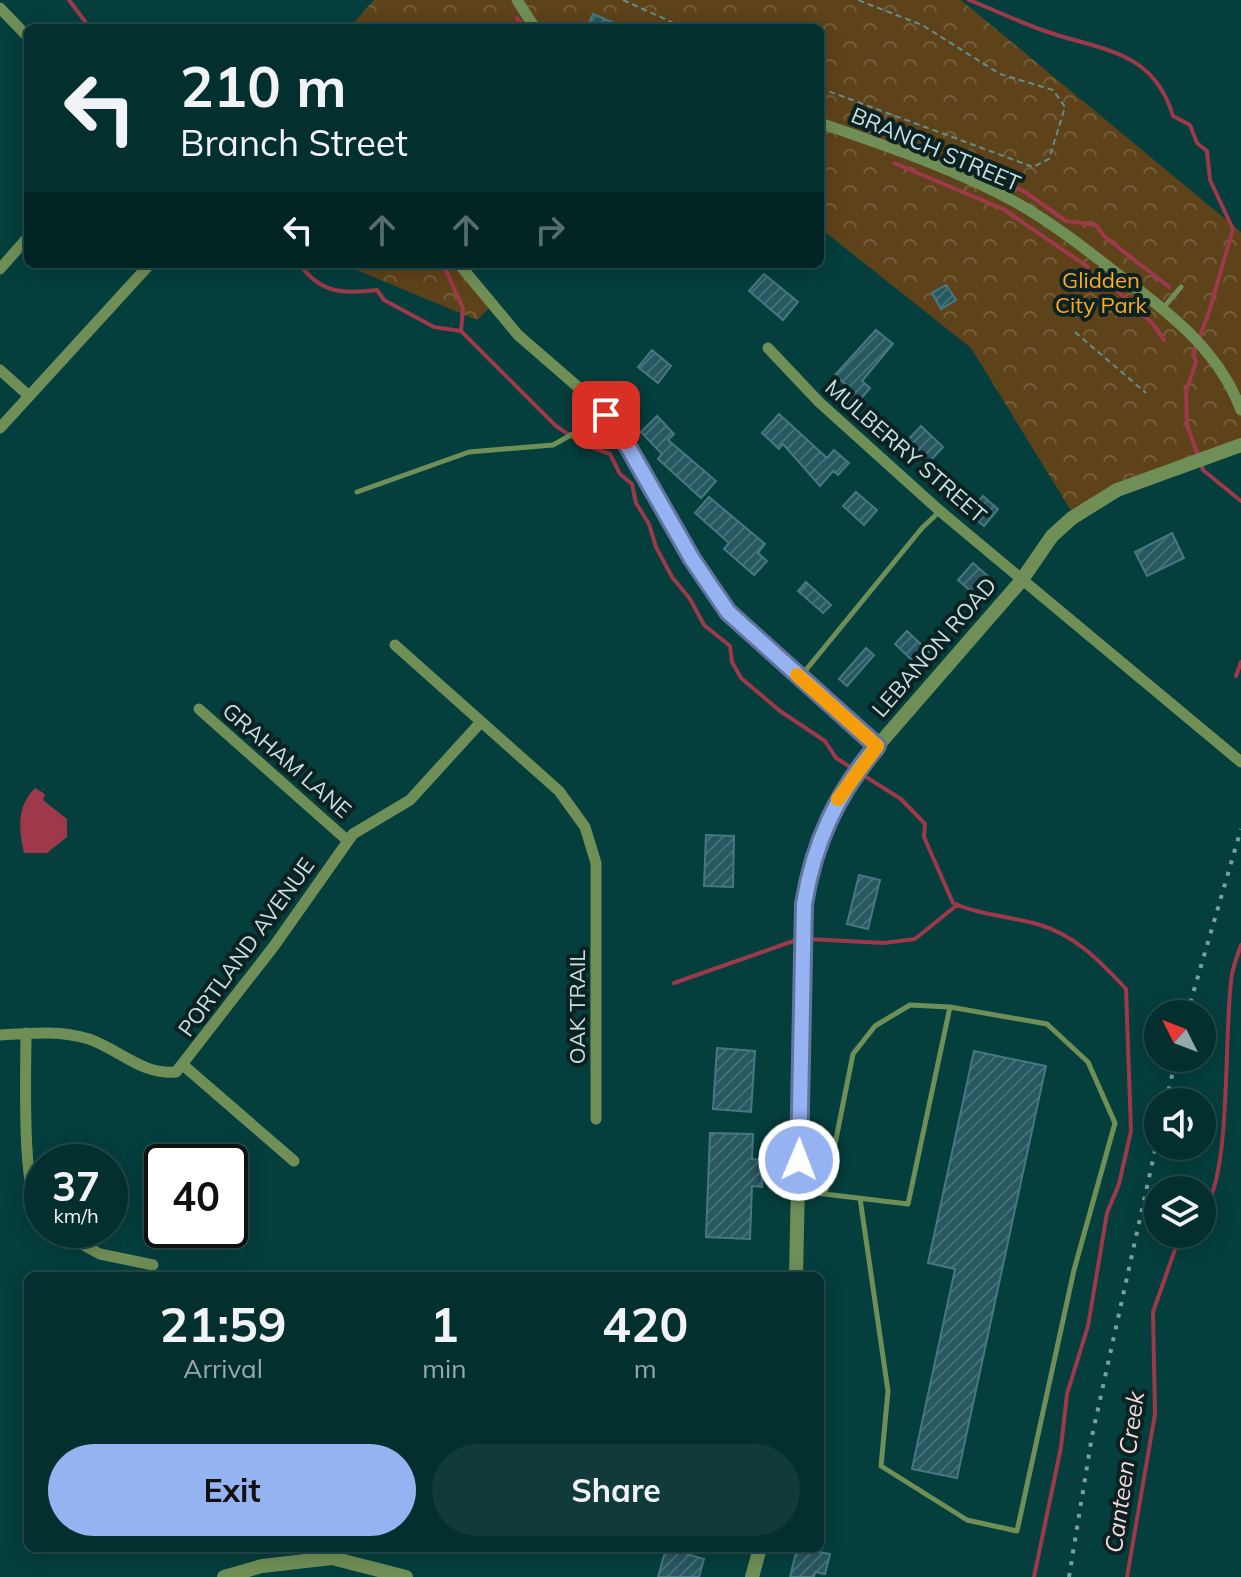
<!DOCTYPE html>
<html lang="en">
<head>
<meta charset="utf-8">
<style>
	body { margin:0; font-family:Mulish,sans-serif; background:#113b3a; color:#f1f3f6; height:100vh; display:flex; flex-direction:column; font-size:30px; white-space:nowrap }
	* { box-sizing:border-box; margin:0 }
	p { font-size:26px; color:#97a9aa }
	.icon { flex:none; width:44px; height:44px; fill:none; stroke:currentColor; stroke-width:2; stroke-linecap:round; stroke-linejoin:round }
	.map { position:relative; flex:1; overflow:hidden }
	.panel { position:absolute; left:24px; top:1272px; width:800px; height:280px; display:flex; flex-direction:column; background:#032f2e; border-radius:12px; box-shadow:0 4px 20px #0003,0 0 0 2px #244a4a }
	.panel>* { flex:none }
	.top-card { position:absolute; left:24px; top:24px; width:800px; height:244px; border-radius:12px; box-shadow:0 4px 20px #0003,0 0 0 2px #244a4a; background:#032f2e; color:#f1f3f6; overflow:hidden }
	.needle { width:52px; rotate:312deg }
	.fabs { position:absolute; left:1144px; top:1000px; display:grid; gap:16px }
	.fabs a { display:grid; place-items:center; width:72px; height:72px; border-radius:50%; background:#032f2e; box-shadow:0 4px 20px #0003,0 0 0 2px #244a4a; font-size:40px }
	.speed { position:absolute; left:24px; top:1144px; display:flex; gap:16px; font-size:40px; font-weight:700; text-align:center }
	.speed>* { display:grid; place-content:center; width:104px; height:104px; border-radius:50%; background:#032f2e; box-shadow:0 4px 20px #0003,0 0 0 2px #244a4a; line-height:1 }
	.speed small { font-size:20px; font-weight:400 }
	.speed .limit { border:4px solid #111; border-radius:12px; background:#fff; color:#111 }
	.pin { position:absolute; display:grid; place-items:center; width:68px; height:68px; color:#fff; margin:-34px; border-radius:16px; box-shadow:0 4px 12px #0006 }
	.me { position:absolute; width:88px; margin:-44px; rotate:1deg; stroke-linejoin:round; filter:drop-shadow(0 0 6px #0008) }
	.turn { display:flex; align-items:center; gap:28px; height:168px; padding:0 24px; font-size:36px }
	.turn .icon { width:104px; height:104px; stroke-width:2.5 }
	.turn b { display:block; font-size:56px; line-height:68px }
	.lanes { display:flex; align-items:center; height:76px; padding:0 24px; background:#0003; justify-content:center; gap:40px; direction:ltr }
	.lanes .off { opacity:.35 }
	.eta { display:flex; justify-content:space-evenly; align-items:center; height:136px; text-align:center }
	.eta b { font-size:48px; font-weight:700; line-height:56px }
	.primary-button { display:flex; gap:16px; margin-top:auto; padding:16px 24px }
	.primary-button a { flex:1; height:92px; border-radius:48px; background:#95b2f1; color:#111; font-size:32px; font-weight:700; line-height:92px; text-align:center }
	.primary-button a+a { background:#113b3a; color:#f1f3f6 }
	.map>svg:first-child { display:block }
</style>
</head>
<body>
<div class="map">
<svg width="1241" height="1577" viewBox="0 0 1241 1577">
	<defs>
		<pattern id="forest-crowns" width="20" height="18" patternUnits="userSpaceOnUse" patternTransform="scale(2)"><rect width="20" height="18" fill="#5e421a"/><path d="M2 6a3 3 0 1 1 6 0M12 15a3 3 0 1 1 6 0" fill="none" stroke="#745d3b"/></pattern>
		<pattern id="building-hatch" width="6" height="6" patternUnits="userSpaceOnUse" patternTransform="scale(2)"><rect width="6" height="6" fill="#275761"/><path d="M-1 1l2-2M0 6l6-6M5 7l2-2" fill="none" stroke="#456f77"/></pattern>
	</defs>
	<rect width="100%" height="100%" fill="#043f3d"/>
	<path fill="url(#forest-crowns)" d="M374 0H961L1241 232V445L1160 474 1075 517 971 348 820 228V28H349Z
		M342 264H459L492 305 477 320Z"/>
	<path fill="#9e384b" d="M35 788 45 794 43 800 67 819V837L47 853H24C19 829 16 807 35 788Z"/>
	<g fill="none" stroke-linecap="round" stroke-linejoin="round">
		<path stroke="#9e384b" stroke-width="4" d="M69 0 90 28
			M969 0C997 11 1023 24 1051 33 1106 51 1154 52 1173 116L1190 125 1197 143 1207 151 1210 180 1233 229 1208 315 1193 354 1196 362 1186 391 1187 425 1203 470 1241 501
			M517 18 525 28
			M894 163 1003 209 1088 267
			M983 171 1025 192 1066 221 1096 225 1104 236 1169 287
			M299 264C322 294 342 294 377 290L384 300 434 327 461 331 556 426 583 444 610 454 620 474 632 484 636 503 649 524 656 547 672 577 690 599 704 625 730 646 732 662 741 678 780 711 825 741 836 758 901 799 925 824 924 837 953 903C980 915 1008 916 1037 924 1074 934 1100 961 1126 989L1131 1131 1119 1184 1107 1213 1088 1326 1067 1394 1061 1447 1034 1577
			M443 264 463 308 461 331
			M1107 281 1153 324 1164 340
			M1236 676 1241 662
			M808 939 884 943 915 939 957 905
			M674 983 799 939
			M1202 1213C1233 1177 1223 1028 1232 974 1234 964 1238 954 1241 945
			M1127 1577 1155 1414 1153 1312 1178 1241 1184 1234"/>
	</g>
	<path fill="url(#building-hatch)" stroke="#477882" stroke-width="2" d="M593 14 626 28H587Z
		M764 274 798 302 783 320 749 291Z
		M946 285 956 300 941 309 932 293Z
		M876 330 893 344 862 381 870 388 853 408 837 395 846 385 835 375Z
		M652 350 671 366 658 383 638 367Z
		M779 414 827 458 834 450 849 463 838 475 833 471 820 486 783 444 779 449 762 433Z
		M657 416 674 434 668 440 716 481 701 498 658 459 662 454 641 432Z
		M921 426 943 447 929 462 907 441Z
		M856 492 877 510 864 525 843 506Z
		M983 496 998 509 984 526 968 513Z
		M709 497 765 544 758 553 767 561 754 575 724 549 729 543 695 513Z
		M1172 533 1184 558 1147 576 1135 552Z
		M973 563 989 577 974 594 958 580Z
		M806 582 831 605 823 613 798 591Z
		M907 631 929 652 917 665 895 644Z
		M866 648 874 655 847 686 839 679Z
		M706 835 734 836 733 887 704 886Z
		M859 875 880 880 868 929 847 924Z
		M717 1048 755 1051 751 1112 713 1109Z
		M974 1051 1046 1066 957 1478 912 1469 955 1269 928 1263Z
		M710 1133 753 1134 752 1159 763 1160 762 1187 752 1186 750 1239 706 1237Z
		M666 1548 704 1559 699 1577H658Z
		M797 1548 830 1554 825 1574 815 1572 814 1577H790Z"/>
	<g fill="none" stroke-linecap="round" stroke-linejoin="round">
		<path stroke="#648e8c" stroke-width="2" stroke-dasharray="6 4" stroke-linecap="butt" d="M623 0 685 28
			M820 88 1033 167 1049 159 1065 107 1053 90 1000 74 922 25 858 0
			M1075 332 1146 393"/>
		<path stroke="#708f57" stroke-width="5" d="M1093 281 1104 264
			M1164 307 1181 287
			M357 492 469 452 553 445 605 416
			M801 676 922 528 939 512
			M799 1191 908 1204 950 1007 1047 1024 1088 1062 1115 1123 1074 1270 1017 1531 967 1520 881 1466 888 1391 860 1198
			M825 1194 853 1054 875 1026 910 1005 950 1007"/>
		<path stroke="#708f57" stroke-width="11" d="M517 0 535 28
			M0 8 28 37
			M820 123C886 146 956 169 1017 203 1058 226 1094 256 1131 284 1177 319 1220 354 1241 410
			M459 264 518 335 578 387 619 431 692 559 728 612 877 746
			M0 269 28 237
			M768 348 819 402 940 511 1241 762
			M0 370 28 395
			M0 428 150 264
			M395 645 559 791 585 827 596 863V1119
			M199 709 348 841
			M26 1033C26 1068 21 1198 42 1219
			M0 1035C30 1033 60 1030 89 1039 120 1050 142 1075 176 1072L274 946 353 834 410 800 481 722
			M183 1065 294 1161
			M55 1230 100 1254 153 1265"/>
		<path stroke="#708f57" stroke-width="14" d="M796 1276 804 904 816 847 829 814 855 772 1021 581 1052 536 1072 518 1117 490 1241 445
			M224 1577 262 1566 332 1558 406 1577
			M752 1577 760 1548"/>
		<path stroke="#7aa19f" stroke-width="4" stroke-dasharray="4 8" stroke-linecap="butt" d="M1187 1014 1241 829
			M1166 1102 1176 1058
			M1069 1577 1092 1436 1158 1137"/>
	</g>
	<g fill="none" stroke-linecap="round" stroke-linejoin="round">
		<defs>
			<path id="route" d="M606 415 619 431 692 559 728 612 877 746C837 794 814 842 804 904L799 1160"/>
		</defs>
		<use href="#route" stroke="#61749d" stroke-width="20"/>
		<use href="#route" stroke="#95b2f1" stroke-width="14"/>
		<path stroke="#f59e0b" stroke-width="14" d="M797 675 877 746 838 799"/>
	</g>
	<g text-anchor="middle" dominant-baseline="central" stroke-width="8" stroke-linejoin="round" paint-order="stroke">
		<g font-size="22" fill="#c7e1df" stroke="#0c2121">
			<text transform="translate(936 149) rotate(23)">BRANCH STREET</text>
			<text transform="translate(906 451) rotate(41)">MULBERRY STREET</text>
			<text transform="translate(934 647) rotate(-49)">LEBANON ROAD</text>
			<text transform="translate(287 760) rotate(41)">GRAHAM LANE</text>
			<text transform="translate(246 947) rotate(-54)">PORTLAND AVENUE</text>
			<text transform="translate(577 1007) rotate(-90)">OAK TRAIL</text>
		</g>
		<g font-size="22" fill="#fdaa1e" stroke="#0c2121">
			<text x="1101" y="280">Glidden<tspan x="1101" dy="25">City Park</tspan></text>
		</g>
		<g font-size="24" font-style="italic" fill="#f6d9db" stroke="#0c2121">
			<text transform="translate(1124 1472) rotate(-82)">Canteen Creek</text>
		</g>
	</g>
</svg>
<div class="fabs">
<a><svg class="needle" viewBox="-14 -14 28 28"><path d="M0-13l5 13h-10z" fill="#e53935"/><path d="M0 13l5-13h-10z" fill="#97a9aa"/></svg></a>
<a><svg class="icon" aria-label="sound" viewBox="0 0 24 24"><path d="M4 9h4l5-4v14l-5-4H4zM17 9q2 3 0 6"/></svg></a>
<a><svg class="icon" aria-label="layers" viewBox="0 0 24 24"><path d="M12 4l9 5-9 5-9-5zM3 14l9 5 9-5"/></svg></a>
</div>
<div class="speed"><div>37<small>km/h</small></div><div class="limit">40</div></div>
<div class="pin" style="left:606px;top:415px;background:#d93025"><svg class="icon" aria-label="arrive" viewBox="0 0 24 24"><path d="M6 21V4h12l-3 4 3 4H6"/></svg></div>
<svg class="me" style="left:799px;top:1160px" viewBox="-20 -20 40 40"><circle r="17" fill="#95b2f1" stroke="#fff" stroke-width="3"/><path d="M0-11L8 9 0 5-8 9z" fill="#fff"/></svg>
<div class="top-card">
<div class="turn"><svg class="icon" aria-label="left" viewBox="0 0 24 24"><path d="M17 20v-9H6M10 6l-5 5 5 5"/></svg><div><b>210 m</b>Branch Street</div></div>
<div class="lanes"><svg class="icon" aria-label="left" viewBox="0 0 24 24"><path d="M17 20v-9H6M10 6l-5 5 5 5"/></svg><svg class="icon off" aria-label="ahead" viewBox="0 0 24 24"><path d="M12 20V5M6 11l6-6 6 6"/></svg><svg class="icon off" aria-label="ahead" viewBox="0 0 24 24"><path d="M12 20V5M6 11l6-6 6 6"/></svg><svg class="icon off" aria-label="right" viewBox="0 0 24 24"><path d="M7 20v-9h11M14 6l5 5-5 5"/></svg></div>
</div>
<section class="panel">
<div class="eta">
<div><b>21:59</b><p>Arrival</p></div>
<div><b>1</b><p>min</p></div>
<div><b>420</b><p>m</p></div>
</div>
<div class="primary-button"><a>Exit</a><a>Share</a></div>
</section>
</div>
</body>
</html>
